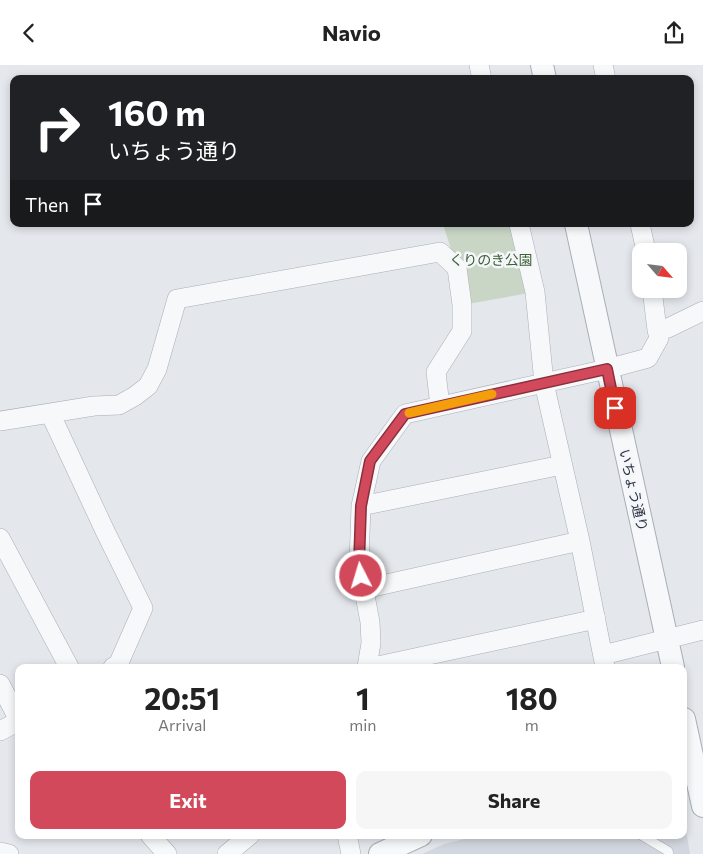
<!DOCTYPE html>
<html lang="en">
<head>
<meta charset="utf-8">
<style>
	body { margin:0; font-family:Commissioner,"Noto Sans JP",sans-serif; background:#f6f6f6; color:#222; height:100vh; display:flex; flex-direction:column; font-size:19px; white-space:nowrap }
	* { box-sizing:border-box; margin:0 }
	p { font-size:16px; color:#767676 }
	.icon { flex:none; width:28px; height:28px; fill:none; stroke:currentColor; stroke-width:2; stroke-linecap:round; stroke-linejoin:round }
	.map { position:relative; flex:1; overflow:hidden }
	.side { position:absolute; left:15px; top:599px; width:672px; height:175px; display:flex; flex-direction:column; background:#fff; border-radius:10px; box-shadow:0 2px 8px #0003 }
	.side>* { flex:none }
	.banner { position:absolute; left:10px; top:10px; width:684px; height:152px; border-radius:10px; box-shadow:0 2px 8px #0003; background:#202124; color:#fff; overflow:hidden }
	.needle { width:32px; rotate:118deg }
	.tools { position:absolute; left:632px; top:178px; display:grid; gap:10px }
	.tools a { display:grid; place-items:center; width:55px; height:55px; border-radius:10px; background:#fff; box-shadow:0 2px 8px #0003; font-size:25px }
	.pin { position:absolute; display:grid; place-items:center; width:42px; height:42px; color:#fff; margin:-21px; border-radius:10px; box-shadow:0 2px 8px #0006 }
	.me { position:absolute; width:55px; margin:-28px; rotate:355deg; stroke-linejoin:round; filter:drop-shadow(0 0 4px #0008) }
	.turn { display:flex; align-items:center; gap:18px; height:105px; padding:0 15px; font-size:22px }
	.turn .icon { width:65px; height:65px; stroke-width:2.5 }
	.turn b { display:block; font-size:35px; line-height:42px }
	.then { display:flex; align-items:center; height:48px; padding:0 15px; background:#0003; gap:10px; font-size:19px }
	.eta { display:flex; justify-content:space-evenly; align-items:center; height:85px; text-align:center }
	.eta b { font-size:30px; font-weight:700; line-height:35px }
	.cta { display:flex; gap:10px; margin-top:auto; padding:10px 15px }
	.cta a { flex:1; height:58px; border-radius:10px; background:#d1495b; color:#fff; font-size:20px; font-weight:700; line-height:58px; text-align:center }
	.cta a+a { background:#f6f6f6; color:#222 }
	header { display:flex; justify-content:space-between; align-items:center; height:65px; padding:0 15px; background:#fff; font-size:22px; font-weight:700 }
	.map>svg:first-child { display:block }
</style>
</head>
<body>
<header><svg class="icon" aria-label="back" viewBox="0 0 24 24"><path d="M15 5l-7 7 7 7"/></svg>Navio<svg class="icon" aria-label="share" viewBox="0 0 24 24"><path d="M12 15V3M7 8l5-5 5 5M5 13v7h14v-7"/></svg></header>
<div class="map">
<svg width="703" height="789" viewBox="0 0 703 789">
	<rect width="100%" height="100%" fill="#e4e7ec"/>
	<path fill="#d2d6de" d="M684 753 690 789H422L444 779 481 770H684Z"/>
	<path fill="#c9d6c5" d="M443 159H519L535 227 462 240 457 203Z"/>
	<g fill="none" stroke-linecap="round" stroke-linejoin="round">
		<defs>
			<path id="service" d="M641 770 668 786 669 789"/>
			<path id="minor" d="M479 0 482 14
				M603 0 606 14
				M519 159 535 227 544 318 580 476 605 602
				M640 159 646 186
				M657 265 668 263 703 246
				M50 348 105 466 143 543 118 600 113 602
				M0 356 94 341 119 340 135 331 148 321 157 304 177 234 440 187 457 203 462 240V266L436 307 440 341
				M361 441 562 400
				M0 473 69 602
				M364 524 580 476
				M603 590 703 565
				M367 602 371 578 370 557 359 499 361 441 371 396 405 349 607 304 648 293 659 273 657 265 652 224
				M373 602 596 554
				M0 619 19 655
				M0 666 19 656
				M150 770 167 789
				M347 770 351 789
				M0 787 9 789
				M227 789 250 770"/>
			<path id="tertiary" d="M542 0 545 14
				M576 159 673 602
				M684 654 703 741
				M380 789 421 770"/>
		</defs>
		<use href="#service" stroke="#a9aeb7" stroke-width="10"/>
		<use href="#minor" stroke="#a9aeb7" stroke-width="20"/>
		<use href="#tertiary" stroke="#a9aeb7" stroke-width="24"/>
		<use href="#service" stroke="#f7f8fa" stroke-width="9"/>
		<use href="#minor" stroke="#f7f8fa" stroke-width="19"/>
		<use href="#tertiary" stroke="#f7f8fa" stroke-width="22"/>
	</g>
	<g fill="none" stroke-linecap="round" stroke-linejoin="round">
		<defs>
			<path id="route" d="M361 511 359 499 361 441 370 396 405 349 607 304 615 343"/>
		</defs>
		<use href="#route" stroke="#882f3b" stroke-width="12"/>
		<use href="#route" stroke="#d1495b" stroke-width="9"/>
		<path stroke="#f59e0b" stroke-width="9" d="M409 348 492 329"/>
	</g>
	<g text-anchor="middle" dominant-baseline="central" stroke-width="5" stroke-linejoin="round" paint-order="stroke">
		<g font-size="14" fill="#3f6138" stroke="#f4f6f9">
			<text x="491" y="194">くりのき公園</text>
		</g>
		<g font-size="14" fill="#2b3445" stroke="#f4f6f9">
			<text transform="translate(634 425) rotate(77)">いちょう通り</text>
		</g>
	</g>
</svg>
<div class="tools">
<a><svg class="needle" viewBox="-14 -14 28 28"><path d="M0-13l5 13h-10z" fill="#e53935"/><path d="M0 13l5-13h-10z" fill="#767676"/></svg></a>
</div>
<div class="pin" style="left:615px;top:343px;background:#d93025"><svg class="icon" aria-label="arrive" viewBox="0 0 24 24"><path d="M6 21V4h12l-3 4 3 4H6"/></svg></div>
<svg class="me" style="left:361px;top:511px" viewBox="-20 -20 40 40"><circle r="17" fill="#d1495b" stroke="#fff" stroke-width="3"/><path d="M0-11L8 9 0 5-8 9z" fill="#fff"/></svg>
<div class="banner">
<div class="turn"><svg class="icon" aria-label="right" viewBox="0 0 24 24"><path d="M7 20v-9h11M14 6l5 5-5 5"/></svg><div><b>160 m</b>いちょう通り</div></div>
<div class="then">Then<svg class="icon" aria-label="arrive" viewBox="0 0 24 24"><path d="M6 21V4h12l-3 4 3 4H6"/></svg></div>
</div>
<section class="side">
<div class="eta">
<div><b>20:51</b><p>Arrival</p></div>
<div><b>1</b><p>min</p></div>
<div><b>180</b><p>m</p></div>
</div>
<div class="cta"><a>Exit</a><a>Share</a></div>
</section>
</div>
</body>
</html>
